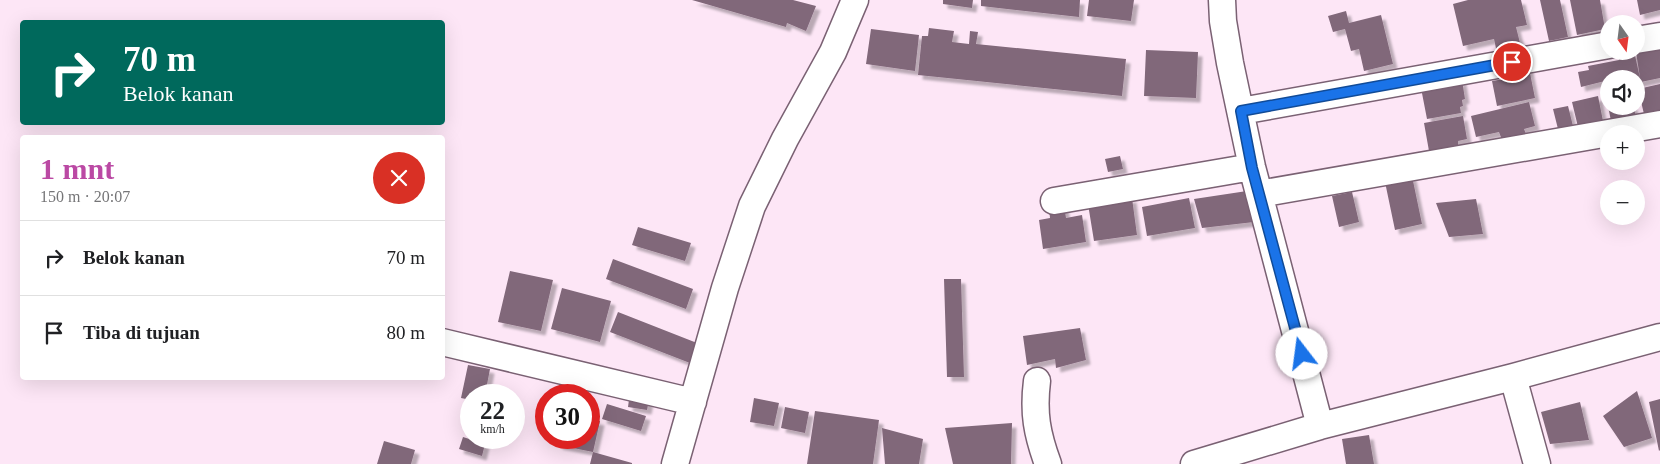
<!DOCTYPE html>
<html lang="id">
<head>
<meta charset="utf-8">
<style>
	body { margin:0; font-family:Georgia,serif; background:#f2f2f2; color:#202124; height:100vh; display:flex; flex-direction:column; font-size:19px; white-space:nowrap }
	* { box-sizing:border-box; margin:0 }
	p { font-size:16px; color:#757577 }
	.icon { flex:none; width:28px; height:28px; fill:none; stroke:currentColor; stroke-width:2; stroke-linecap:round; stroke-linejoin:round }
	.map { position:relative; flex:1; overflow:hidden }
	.drawer { position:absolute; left:20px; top:135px; width:425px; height:245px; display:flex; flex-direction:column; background:#fff; border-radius:5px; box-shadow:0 5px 20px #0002 }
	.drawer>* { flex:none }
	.top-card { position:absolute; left:20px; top:20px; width:425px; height:105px; border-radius:5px; box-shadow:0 5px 20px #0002; background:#00695c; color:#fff; overflow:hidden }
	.needle { width:32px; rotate:166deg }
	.fabs { position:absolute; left:1600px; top:15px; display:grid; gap:10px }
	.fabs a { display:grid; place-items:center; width:45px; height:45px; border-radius:50%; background:#fff; box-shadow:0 5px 20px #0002; font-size:25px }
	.speed { position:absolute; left:460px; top:384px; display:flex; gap:10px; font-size:25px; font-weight:700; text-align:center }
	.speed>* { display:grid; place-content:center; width:65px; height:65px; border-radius:50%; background:#fff; box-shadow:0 5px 20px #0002; line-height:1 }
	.speed small { font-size:12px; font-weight:400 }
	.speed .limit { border:8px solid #d22; background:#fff; color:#111 }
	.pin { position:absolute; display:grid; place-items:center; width:42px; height:42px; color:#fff; margin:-21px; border:2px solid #fff; border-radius:50%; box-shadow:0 1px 5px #0007 }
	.me { position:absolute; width:55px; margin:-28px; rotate:345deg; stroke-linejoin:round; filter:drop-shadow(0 0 4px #0008) }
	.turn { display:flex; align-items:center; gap:18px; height:105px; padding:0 20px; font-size:22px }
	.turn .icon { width:65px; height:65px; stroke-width:2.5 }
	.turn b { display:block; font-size:35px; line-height:42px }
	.round { display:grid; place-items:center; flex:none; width:52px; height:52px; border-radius:26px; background:#f2f2f2 }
	.overview { display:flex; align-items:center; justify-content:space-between; height:85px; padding:0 20px }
	h1 { font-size:30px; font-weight:700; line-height:38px; color:#bb49a4 }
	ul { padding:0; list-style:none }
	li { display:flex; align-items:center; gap:15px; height:75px; padding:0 20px; border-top:1px solid #e0e0e0 }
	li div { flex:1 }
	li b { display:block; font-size:19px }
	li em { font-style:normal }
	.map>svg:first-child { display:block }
</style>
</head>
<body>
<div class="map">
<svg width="1660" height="464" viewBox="0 0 1660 464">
	<defs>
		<filter id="shadow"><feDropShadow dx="4.5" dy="4.5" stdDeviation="1" flood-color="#0004"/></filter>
	</defs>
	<rect width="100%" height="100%" fill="#fde6f6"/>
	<path fill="#81687a" filter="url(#shadow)" d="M692 0H793L816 6 806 31 787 23 786 27Z
		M943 0H973L972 8 943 4Z
		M981 0H1080L1079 17 981 6Z
		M1089 0H1134L1131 21 1087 16Z
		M1468 0H1521L1527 25 1516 27 1521 47 1497 53 1494 39 1463 46 1453 4Z
		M1540 0H1560L1568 37 1549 41Z
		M1570 0H1600L1605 29 1577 35Z
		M1637 0H1660V10L1640 15Z
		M1346 11 1349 23 1381 15 1393 64 1364 71 1359 49 1351 51 1345 29 1333 32 1328 16Z
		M929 28 954 31 952 42 969 44 970 31 978 32 976 44 1126 59 1122 96 918 75 922 36H928Z
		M871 29 919 35 915 71 866 64Z
		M1660 48V78L1636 83V79H1609V80L1581 87 1578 72 1589 70 1588 66 1619 60 1618 55 1633 51H1634L1640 78 1636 52Z
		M1146 50 1198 52 1196 98 1144 96Z
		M1529 68 1535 98 1497 106 1492 81 1504 79 1503 74Z
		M1462 80 1465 99 1462 100 1463 106 1460 107 1461 113 1427 119 1421 88Z
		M1660 84V111L1644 114 1638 89Z
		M1598 96 1603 121 1578 127 1572 102Z
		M1529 102 1535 126 1524 129 1526 134 1502 140 1499 132 1476 137 1471 116Z
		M1568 106 1573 126 1558 129 1553 109Z
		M1608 106H1633L1636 116 1611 121Z
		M1463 116 1467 139 1458 141V145L1429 151 1424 123Z
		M1120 156 1123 169 1108 172 1105 159Z
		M1412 176 1422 224 1395 230 1385 182Z
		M1247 191 1254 222 1202 228 1194 199Z
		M1352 192 1359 222 1339 227 1332 196Z
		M1132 198 1137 235 1094 241 1088 204Z
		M1189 198 1195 228 1147 236 1142 207Z
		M1476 199 1483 234 1449 237 1436 203Z
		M1064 205 1066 218 1082 215 1086 242 1043 249 1039 220 1050 218 1049 208Z
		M638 227 691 243 685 261 632 245Z
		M613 259 693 289 686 309 606 279Z
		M510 271 553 280 541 331 498 322Z
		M944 279H961L964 377H947Z
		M562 288 611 301 600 342 551 329Z
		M618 312 697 343 690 363 610 332Z
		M1080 328 1086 360 1056 368 1055 359 1027 365 1023 336Z
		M468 365 490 369 485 395H471V400L461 398Z
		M1637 391 1652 438 1624 447 1603 416Z
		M630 392 650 395 647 410 628 407Z
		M754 398 779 403 774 426 750 422Z
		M1660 399V450L1659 451 1649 402Z
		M1580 402 1589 440 1550 444 1541 412Z
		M607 404 646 416 641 431 602 419Z
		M785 407 809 412 805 433 781 428Z
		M815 411 879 420 873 464H807Z
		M470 413H471V432L466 431Z
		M589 419 600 421 593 452 558 445 560 438H589Z
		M1012 423 1011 464H953L945 428Z
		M882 428 923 439 919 464H885Z
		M1369 435 1374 464H1346L1342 439Z
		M463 437 485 444 482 456 459 449Z
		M384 441 415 450 411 464H377Z
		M593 452 632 463V464H590Z"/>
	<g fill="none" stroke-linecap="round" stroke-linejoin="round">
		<defs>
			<path id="minor" d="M1222 0 1223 21 1230 63 1252 167 1320 426
				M1636 40 1660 36
				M1241 111 1609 45
				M1259 194 1660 124
				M1054 201 1252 167
				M442 342 693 402
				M1513 377 1537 464
				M1037 381C1033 413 1037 434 1048 464
				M675 464 725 288 752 206 785 139 833 52 855 0
				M1194 464 1320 426 1513 377 1660 337"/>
		</defs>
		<use href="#minor" stroke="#7a6173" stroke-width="29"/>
		<use href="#minor" stroke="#fff" stroke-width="26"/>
	</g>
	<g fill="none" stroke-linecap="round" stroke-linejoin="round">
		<defs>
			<path id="route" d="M1302 354 1252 168 1241 111 1512 62"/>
		</defs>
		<use href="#route" stroke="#114b97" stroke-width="12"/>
		<use href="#route" stroke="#1a73e8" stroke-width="9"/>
	</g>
</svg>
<div class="fabs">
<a><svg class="needle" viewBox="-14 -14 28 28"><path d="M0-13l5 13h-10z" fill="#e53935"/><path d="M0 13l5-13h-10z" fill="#757577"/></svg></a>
<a><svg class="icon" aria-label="sound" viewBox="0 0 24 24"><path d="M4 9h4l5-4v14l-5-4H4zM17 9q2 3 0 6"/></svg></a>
<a>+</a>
<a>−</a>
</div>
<div class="speed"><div>22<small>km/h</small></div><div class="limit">30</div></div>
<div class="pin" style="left:1512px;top:62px;background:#d93025"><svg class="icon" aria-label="arrive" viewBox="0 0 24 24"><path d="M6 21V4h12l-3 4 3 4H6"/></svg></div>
<svg class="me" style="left:1302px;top:354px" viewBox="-20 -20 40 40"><circle r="19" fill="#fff"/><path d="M0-13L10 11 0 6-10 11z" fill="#1a73e8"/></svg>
<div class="top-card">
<div class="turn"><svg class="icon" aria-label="right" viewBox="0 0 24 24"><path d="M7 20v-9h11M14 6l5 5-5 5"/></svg><div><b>70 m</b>Belok kanan</div></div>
</div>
<section class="drawer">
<div class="overview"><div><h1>1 mnt</h1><p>150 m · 20:07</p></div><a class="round" style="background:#d93025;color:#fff"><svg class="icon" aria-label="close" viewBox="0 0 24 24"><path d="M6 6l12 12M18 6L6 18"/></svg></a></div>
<ul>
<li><svg class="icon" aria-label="right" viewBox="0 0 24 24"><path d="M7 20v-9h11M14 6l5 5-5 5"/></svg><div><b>Belok kanan</b></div><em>70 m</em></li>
<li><svg class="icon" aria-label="arrive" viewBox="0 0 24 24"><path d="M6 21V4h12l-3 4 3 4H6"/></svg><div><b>Tiba di tujuan</b></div><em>80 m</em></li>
</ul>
</section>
</div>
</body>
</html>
